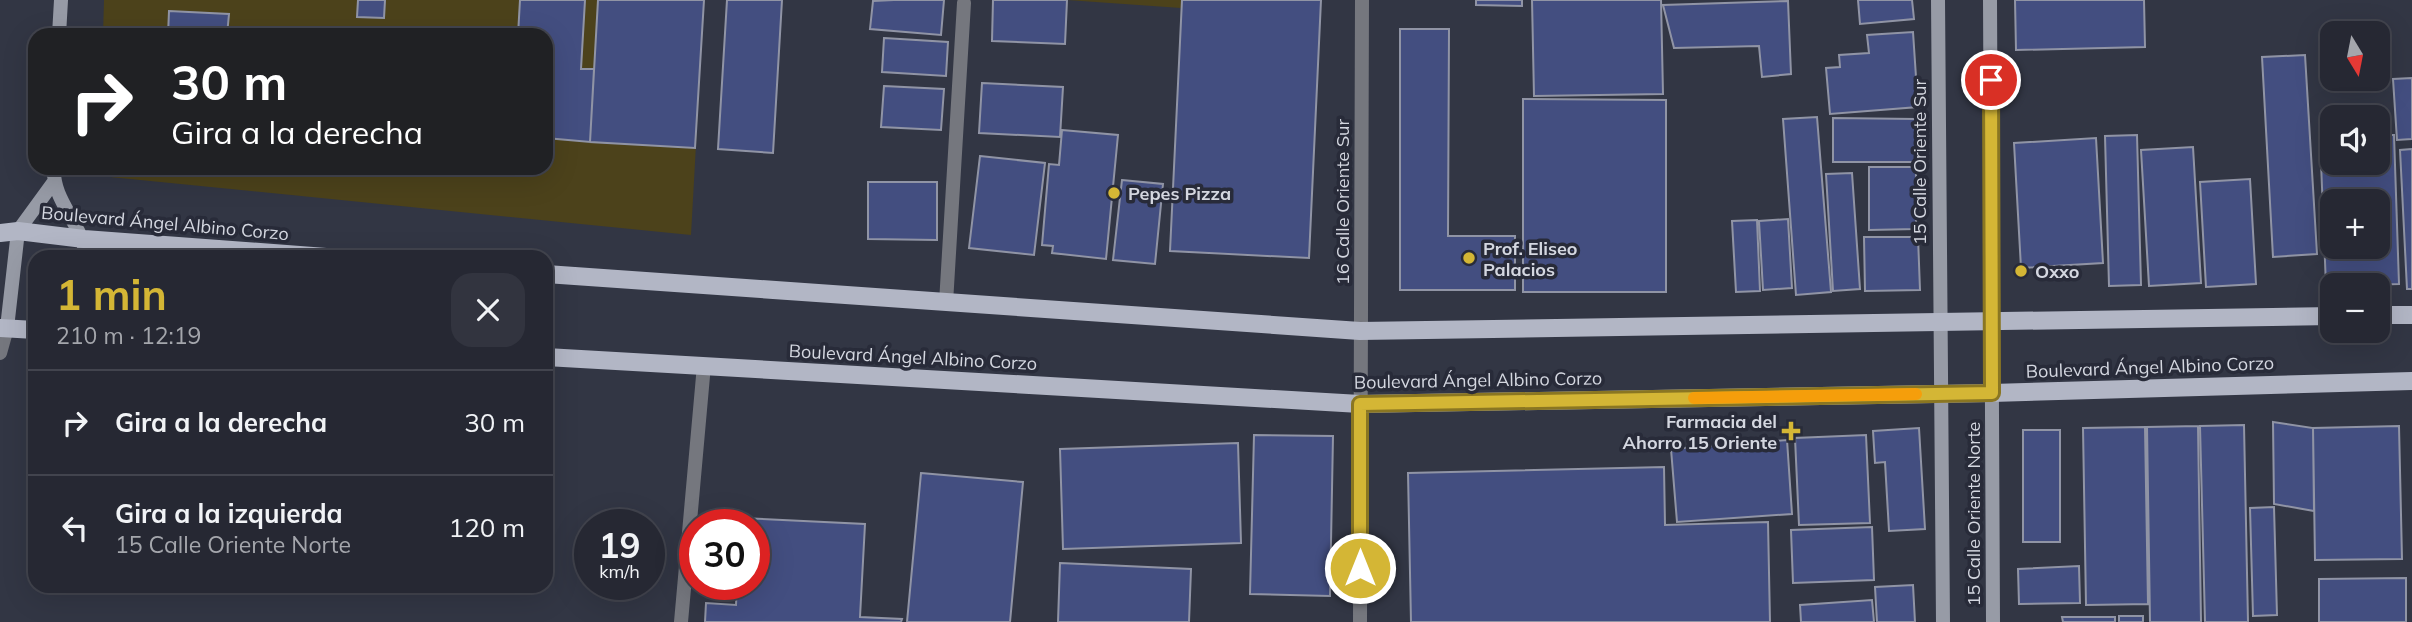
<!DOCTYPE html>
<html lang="es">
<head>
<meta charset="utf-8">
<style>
	body { margin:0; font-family:Mulish,sans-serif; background:#32343f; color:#f1f3f6; height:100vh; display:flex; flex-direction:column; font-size:26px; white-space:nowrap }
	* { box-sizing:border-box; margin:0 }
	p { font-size:23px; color:#a4a6ac }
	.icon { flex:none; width:38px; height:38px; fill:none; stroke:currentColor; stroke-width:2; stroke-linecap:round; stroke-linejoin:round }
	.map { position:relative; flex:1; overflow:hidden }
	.sheet { position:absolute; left:28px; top:250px; width:525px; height:343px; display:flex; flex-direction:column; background:#262833; border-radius:21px; box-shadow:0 7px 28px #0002,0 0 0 2px #42444e }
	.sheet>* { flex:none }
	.guide { position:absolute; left:28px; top:28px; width:525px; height:147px; border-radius:21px; box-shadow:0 7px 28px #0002,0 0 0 2px #42444e; background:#202124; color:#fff; overflow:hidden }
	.needle { width:46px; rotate:170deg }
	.controls { position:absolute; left:2320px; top:21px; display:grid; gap:14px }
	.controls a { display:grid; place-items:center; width:70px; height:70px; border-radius:14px; background:#262833; box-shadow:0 7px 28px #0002,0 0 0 2px #42444e; font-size:35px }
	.speed { position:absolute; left:574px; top:509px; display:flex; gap:14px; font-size:35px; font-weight:700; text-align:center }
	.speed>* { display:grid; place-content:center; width:91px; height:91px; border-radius:50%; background:#262833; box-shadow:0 7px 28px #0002,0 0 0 2px #42444e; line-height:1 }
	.speed small { font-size:18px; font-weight:400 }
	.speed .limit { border:10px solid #d22; background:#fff; color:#111 }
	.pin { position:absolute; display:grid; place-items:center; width:60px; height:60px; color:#fff; margin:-30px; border:4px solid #fff; border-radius:50%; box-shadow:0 2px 7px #0007 }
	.me { position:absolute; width:77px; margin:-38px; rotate:0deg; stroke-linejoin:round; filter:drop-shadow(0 0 5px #0008) }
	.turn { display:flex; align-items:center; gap:24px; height:147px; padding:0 28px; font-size:32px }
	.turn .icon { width:91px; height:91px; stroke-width:2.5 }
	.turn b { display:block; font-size:49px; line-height:60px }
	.round { display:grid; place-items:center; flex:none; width:74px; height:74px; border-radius:21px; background:#32343f }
	.headline { display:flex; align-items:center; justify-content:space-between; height:119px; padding:0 28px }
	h1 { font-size:42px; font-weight:700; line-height:52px; color:#d4b635 }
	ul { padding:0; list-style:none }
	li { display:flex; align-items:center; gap:21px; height:105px; padding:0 28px; border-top:2px solid #42444e }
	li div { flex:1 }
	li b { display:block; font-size:26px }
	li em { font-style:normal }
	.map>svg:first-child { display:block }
</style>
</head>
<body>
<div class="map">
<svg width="2412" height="622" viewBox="0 0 2412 622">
	<rect width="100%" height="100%" fill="#323644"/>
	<path fill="#4c421b" d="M104 0H704L691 235 100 176V168H546V35H103Z
		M1067 0H1182L1181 8Z"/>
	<path fill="#434e80" stroke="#9094a5" stroke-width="2" fill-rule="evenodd" d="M358 0H385L384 18 357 17Z
		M520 0H585L581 69H594L590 142 546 138V35H518Z
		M598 0H704L695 148 590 142Z
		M727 0H782L773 153 718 149Z
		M894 0H944L941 35 870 29 873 1Z
		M993 0H1067L1065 44 992 41Z
		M1182 0H1321L1309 258 1170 251Z
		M1476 0H1522V6L1476 5Z
		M1532 0H1661L1663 94 1534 96Z
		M1858 0H1912L1914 19 1860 24Z
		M2015 0H2144L2145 47 2016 50Z
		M1788 1 1791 74 1762 77 1759 46 1674 48 1663 5Z
		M169 11 229 14 227 35H168Z
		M1400 29H1449L1448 236H1515V290H1400Z
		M1913 32 1918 107 1830 114 1826 68 1840 67 1839 55 1869 53 1867 35Z
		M884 38 948 42 946 76 882 72Z
		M2305 55 2317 254 2273 257 2262 57Z
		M2412 78V139L2397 140 2393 79Z
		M982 83 1063 87 1060 137 979 133Z
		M884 86 944 89 941 130 881 127Z
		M1523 99 1666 100V292H1523Z
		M1817 117 1831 292 1796 295 1783 119Z
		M1833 118 1916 119V162H1833Z
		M1062 130 1118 135 1106 259 1052 253 1053 246 1042 245 1049 164 1059 165Z
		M2137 135 2141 285 2109 286 2105 136Z
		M2378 135H2394L2399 284 2326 286 2320 138 2333 137V163H2378ZM2333 201H2378V247H2333Z
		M2096 138 2103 263 2021 268 2014 143Z
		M2193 147 2201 283 2149 286 2141 150Z
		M2412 149V289H2407L2400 150Z
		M980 156 1045 163 1034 255 969 248Z
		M1869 167H1916V229L1869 230Z
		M1852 173 1860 289 1833 291 1826 174Z
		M2250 179 2256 284 2206 287 2200 182Z
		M1122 180 1163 184 1155 264 1113 260Z
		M868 182H937V240L868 239Z
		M1788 219 1792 288 1763 290 1759 221Z
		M1757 220 1760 291 1736 292 1732 221Z
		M1864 237H1918L1920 290 1865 291Z
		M2273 422 2313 428 2314 511 2274 504Z
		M2244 425 2248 622H2205L2200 426Z
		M2198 426 2201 622H2150L2147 427Z
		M2399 426 2402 559 2315 560 2313 428Z
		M2145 427 2148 604 2086 605 2083 428Z
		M1919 428 1925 529 1889 531 1885 462 1875 463 1873 431Z
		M2023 430H2060V542H2023Z
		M1254 435 1333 436 1330 596 1250 594Z
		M1866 435 1870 523 1799 525 1795 438Z
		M1787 440 1792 514 1677 522 1671 449Z
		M1238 443 1241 543 1063 549 1060 449Z
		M1664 467 1665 525 1768 522 1770 622H1411L1408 473Z
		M921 473 1023 482 1010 622H907Z
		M2274 507 2277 615 2253 616 2250 508Z
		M741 518 865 524 860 617 902 619 901 622H705L706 603 736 605 737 584H754V525H741Z
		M1872 527 1874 580 1793 583 1791 530Z
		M1060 563 1191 569 1189 622H1058Z
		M2079 566 2080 603 2019 604 2018 569Z
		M2406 578V622H2319V579Z
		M1913 585 1915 622H1877L1875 587Z
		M1872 600 1874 622H1801L1800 605Z
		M2119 616H2143V622H2119Z
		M2062 617H2115V622H2063Z"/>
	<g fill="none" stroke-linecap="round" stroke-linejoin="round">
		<path stroke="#75777e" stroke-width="14" d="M0 353 7 328
			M681 622 704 365"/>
		<path stroke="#75777e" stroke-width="14" d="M946 303 964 3
			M1360 622 1362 0"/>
		<path stroke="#979ba6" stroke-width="14" d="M1938 0 1943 622
			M1990 0 1993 622
			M59 35 61 0
			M54 168C52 201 83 224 86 257
			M7 328 18 231 53 183"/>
		<path stroke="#b2b6c5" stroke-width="18" d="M0 233 18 231 84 239 326 257
			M546 274 1360 331 2333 316
			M2378 315H2412
			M0 328 35 330
			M546 357 1360 404 1992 393 2412 381"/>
	</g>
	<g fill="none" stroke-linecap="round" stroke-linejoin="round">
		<defs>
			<path id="route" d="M1360 568V404L1992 393 1991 80"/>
		</defs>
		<use href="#route" stroke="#8a7622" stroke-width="18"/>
		<use href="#route" stroke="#d4b635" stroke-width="12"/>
		<path stroke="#f59e0b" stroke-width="12" d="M1694 398 1916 394"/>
	</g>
	<g fill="#d4b635" stroke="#282b39" stroke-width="2.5">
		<circle cx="1114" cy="193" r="7"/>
		<circle cx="1469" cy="258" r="7"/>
		<circle cx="2021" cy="271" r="7"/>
		<path d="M1787.5 420.5h7v7h7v7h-7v7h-7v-7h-7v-7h7z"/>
	</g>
	<g text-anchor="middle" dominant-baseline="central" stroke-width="7" stroke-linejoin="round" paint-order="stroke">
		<g font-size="18" fill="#d4d7e0" stroke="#282b39">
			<text transform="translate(1919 162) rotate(-90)">15 Calle Oriente Sur</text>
			<text transform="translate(1342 202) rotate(-90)">16 Calle Oriente Sur</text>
			<text transform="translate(165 223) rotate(5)">Boulevard Ángel Albino Corzo</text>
			<text transform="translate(913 357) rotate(3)">Boulevard Ángel Albino Corzo</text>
			<text transform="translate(2150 367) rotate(-2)">Boulevard Ángel Albino Corzo</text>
			<text transform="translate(1478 380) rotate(-1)">Boulevard Ángel Albino Corzo</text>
			<text transform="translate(1973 514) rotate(-90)">15 Calle Oriente Norte</text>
		</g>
		<g font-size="18" font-weight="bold" fill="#d4d7e0" stroke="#282b39" text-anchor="start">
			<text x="1128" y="193">Pepes Pizza</text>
			<text x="1483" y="248">Prof. Eliseo<tspan x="1483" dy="21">Palacios</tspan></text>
			<text x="2035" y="271">Oxxo</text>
			<text x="1777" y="421" text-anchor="end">Farmacia del<tspan x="1777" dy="21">Ahorro 15 Oriente</tspan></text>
		</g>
	</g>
</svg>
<div class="controls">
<a><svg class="needle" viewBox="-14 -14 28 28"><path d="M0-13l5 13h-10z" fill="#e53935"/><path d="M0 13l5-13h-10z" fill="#a4a6ac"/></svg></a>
<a><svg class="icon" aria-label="sound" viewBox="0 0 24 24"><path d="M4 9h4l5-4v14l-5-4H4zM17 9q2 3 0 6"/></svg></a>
<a>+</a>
<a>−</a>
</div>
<div class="speed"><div>19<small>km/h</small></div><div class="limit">30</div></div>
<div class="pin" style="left:1991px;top:80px;background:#d93025"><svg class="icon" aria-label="arrive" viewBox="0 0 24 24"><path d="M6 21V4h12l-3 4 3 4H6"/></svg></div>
<svg class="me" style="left:1360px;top:568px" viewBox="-20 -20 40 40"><circle r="17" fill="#d4b635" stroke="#fff" stroke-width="3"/><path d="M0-11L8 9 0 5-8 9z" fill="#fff"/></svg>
<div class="guide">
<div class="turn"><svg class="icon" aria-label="right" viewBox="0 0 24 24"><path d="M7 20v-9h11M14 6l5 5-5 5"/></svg><div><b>30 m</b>Gira a la derecha</div></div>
</div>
<section class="sheet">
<div class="headline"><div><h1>1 min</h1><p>210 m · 12:19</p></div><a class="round"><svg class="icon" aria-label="close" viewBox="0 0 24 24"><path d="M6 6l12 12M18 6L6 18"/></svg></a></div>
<ul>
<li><svg class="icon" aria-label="right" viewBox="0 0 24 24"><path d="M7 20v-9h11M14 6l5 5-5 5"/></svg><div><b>Gira a la derecha</b></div><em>30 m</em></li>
<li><svg class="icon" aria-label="left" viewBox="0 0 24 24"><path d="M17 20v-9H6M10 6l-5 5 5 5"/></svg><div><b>Gira a la izquierda</b><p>15 Calle Oriente Norte</p></div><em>120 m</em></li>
</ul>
</section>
</div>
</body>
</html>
